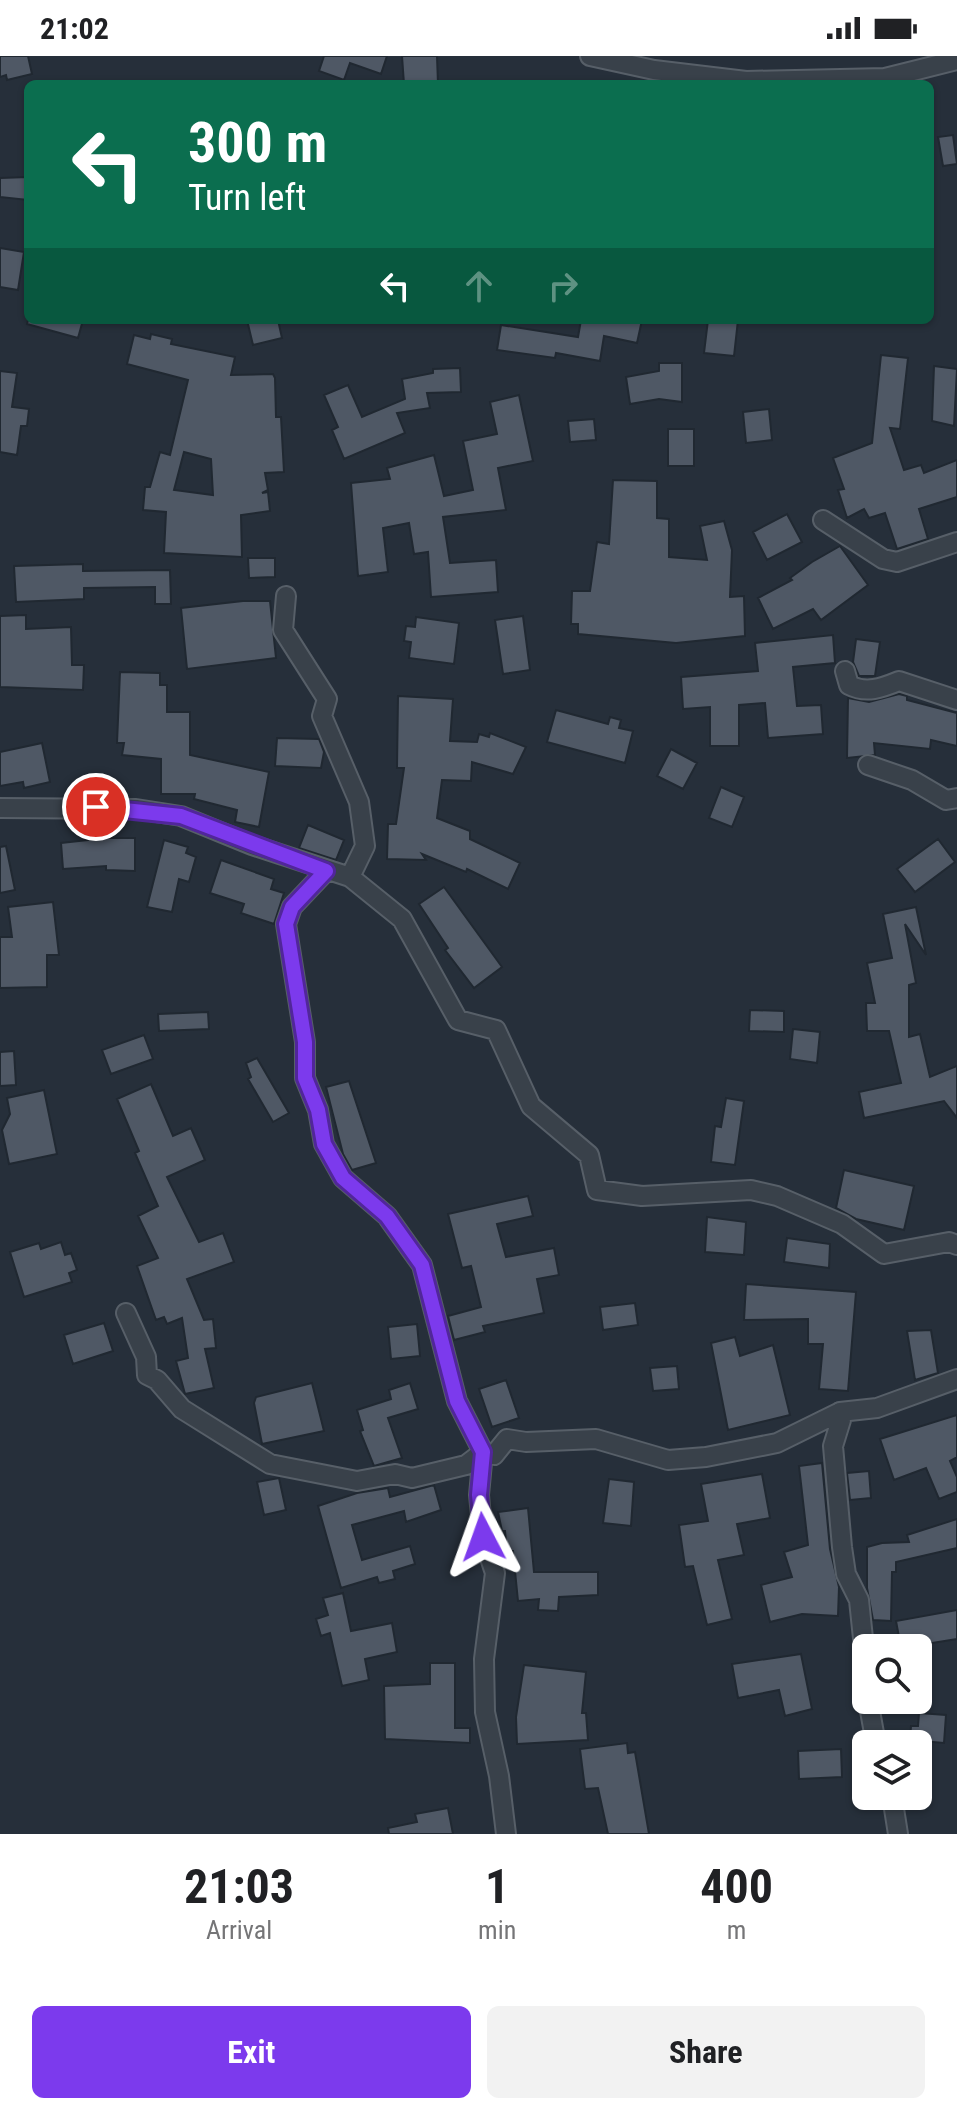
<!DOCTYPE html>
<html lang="en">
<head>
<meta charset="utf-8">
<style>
	body { margin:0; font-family:"Roboto Condensed",sans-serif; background:#f2f2f2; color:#202124; height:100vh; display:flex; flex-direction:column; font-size:30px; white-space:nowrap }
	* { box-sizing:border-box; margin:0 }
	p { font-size:26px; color:#757577 }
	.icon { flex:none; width:44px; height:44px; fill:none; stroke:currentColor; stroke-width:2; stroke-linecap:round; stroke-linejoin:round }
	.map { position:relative; height:1778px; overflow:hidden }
	.drawer { display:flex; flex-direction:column; background:#fff; flex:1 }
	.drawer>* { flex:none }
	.hud { position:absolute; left:24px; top:24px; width:910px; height:244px; border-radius:12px; box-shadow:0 2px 6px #0004; background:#0b6e4f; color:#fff; overflow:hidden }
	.controls { position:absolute; left:852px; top:1578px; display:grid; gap:16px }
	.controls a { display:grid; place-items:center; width:80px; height:80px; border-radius:12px; background:#fff; box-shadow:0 2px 6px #0004; font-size:40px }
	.pin { position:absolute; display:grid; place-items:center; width:68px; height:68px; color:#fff; margin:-34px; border:4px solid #fff; border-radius:50%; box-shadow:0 2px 8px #0007 }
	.me { position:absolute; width:88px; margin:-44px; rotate:356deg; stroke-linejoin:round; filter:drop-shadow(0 0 6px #0008) }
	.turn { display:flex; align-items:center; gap:28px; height:168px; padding:0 32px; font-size:36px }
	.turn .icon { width:104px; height:104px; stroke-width:2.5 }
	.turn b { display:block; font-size:56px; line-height:68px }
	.lanes { display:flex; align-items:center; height:76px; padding:0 32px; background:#0003; justify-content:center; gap:40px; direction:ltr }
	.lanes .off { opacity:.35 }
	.eta { display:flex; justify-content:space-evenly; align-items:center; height:136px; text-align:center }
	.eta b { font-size:48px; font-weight:700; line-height:56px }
	.action { display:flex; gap:16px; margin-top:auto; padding:16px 32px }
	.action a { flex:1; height:92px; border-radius:12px; background:#7c3aed; color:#fff; font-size:32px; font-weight:700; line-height:92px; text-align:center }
	.action a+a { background:#f2f2f2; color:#202124 }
	.status { display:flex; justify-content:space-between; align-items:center; height:56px; padding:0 40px; background:#fff; direction:ltr }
	.status svg { height:22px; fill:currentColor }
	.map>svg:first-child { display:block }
</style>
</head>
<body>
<div class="status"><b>21:02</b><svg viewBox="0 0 49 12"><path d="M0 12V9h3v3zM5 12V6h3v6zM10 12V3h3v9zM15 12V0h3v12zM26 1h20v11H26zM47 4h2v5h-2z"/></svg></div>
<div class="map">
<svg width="957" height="1778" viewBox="0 0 957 1778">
	<rect width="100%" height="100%" fill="#262f3a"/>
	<path fill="#4f5865" stroke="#202831" stroke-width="2" fill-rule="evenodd" d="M0 0H28L32 18 7 24 6 19 0 21Z
		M324 0H387L381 18 350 7 344 24 319 15Z
		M402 0H437L438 28H404Z
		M953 79 957 108 943 110 938 81Z
		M28 121V144L0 141V122Z
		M0 192 24 196 18 234 0 231Z
		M28 264H83L78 282 27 268Z
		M247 264H278L282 282 253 289Z
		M581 264H642L637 287 604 280 600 305 556 297 555 302 497 294 501 269 578 281Z
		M708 264H738L734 300 704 297Z
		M151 278 172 283 171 288 235 301 231 319 273 318 275 322 276 361H281L284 416 265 417 268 434 262 437 268 436 270 455 241 459 242 501 164 497 166 456 143 454 145 431H150L160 396 170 399 188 324 127 308 134 279 150 283ZM184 396 211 403 213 439 174 434Z
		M881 299 908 302 900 373 890 372 904 414 921 409 924 417 957 404V441L919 453 928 483 897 493 885 457 869 462 864 453 847 462 838 434 844 433 833 402 872 387Z
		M659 307H682V346L659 343 630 348 626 321 659 315Z
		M934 310 957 313 954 370 932 365Z
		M460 312 461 336 427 337 430 352 397 357 405 377 344 403 332 374 338 371 324 339 348 329 362 361 405 343 402 323 433 317V313Z
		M0 315 17 317 12 351 29 353 27 370H21L17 399 0 396Z
		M519 339 533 405 498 412 506 454 443 461 450 507 496 504 498 536 431 541 428 496 414 498 409 467 383 472 388 516 358 520 351 427 390 423 387 412 434 399 444 440 473 434 463 385 497 378 490 346Z
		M769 353 772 384 746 387 743 356Z
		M594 363 596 384 570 386 568 365Z
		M668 373H694V410H668Z
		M613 424 657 425V462L669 463V501L707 504 700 470 724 465 732 494 730 541 744 540 745 580 676 587 578 578V568H571L572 535H590L597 486 609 488Z
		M787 458 802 486 767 504 753 476Z
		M840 490 868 529 821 564 813 553 773 573 758 542 792 524 790 522 812 506Z
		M248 502H275V521L249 522Z
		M83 508V515L170 514 171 548H155V531L84 532V543L16 546 14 510Z
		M243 545H270L276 602 187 613 181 552Z
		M26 559V573L71 571 72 609H84L83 634 0 631V560Z
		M523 560 530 614 503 618 495 564Z
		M416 561 459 567 454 608 409 602 411 586 404 585 406 570 415 571Z
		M833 579 835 607 793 611 797 650 821 649 823 678 768 682 765 647 739 649V690H710V651L683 653 681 621 758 615 755 587Z
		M856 583 880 586 875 620H859L853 606Z
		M120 616 160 617V629H167V656H190V699L269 716 259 771 235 766 237 754 194 743 195 738H161V703L122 699 124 687H117Z
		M899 638 907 640V644L957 657V690L931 684 930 693 874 687 875 699 847 702 848 642 869 646Z
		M398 640 453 643 450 685 477 686 479 678 489 681 490 677 526 691 513 718 472 706 471 725 442 724 437 762 470 775V783L520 807 508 833 467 813 466 816 422 798 426 804 387 803 388 768H396L404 712H397Z
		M556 654 608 668 610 661 621 664 619 672 633 675 625 707 547 686Z
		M277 682 319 683 324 696 321 712 275 710Z
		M42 687 50 726 24 732 23 726 0 730V696Z
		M671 693 697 707 683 733 657 720Z
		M721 731 744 741 732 771 709 762Z
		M308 769 344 784 336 804 299 792Z
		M106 782H135V815L106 814V810L63 813 61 787Z
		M938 783 955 806 915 836 897 813Z
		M164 784 188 791 186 797 196 801 189 826 179 823 172 856 147 851Z
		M6 790 15 834 0 837V791Z
		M221 804 274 823 271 833 284 837 274 868 241 857 244 848 210 837Z
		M444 831 502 911 474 932 445 894 448 892 419 848Z
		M53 846 59 899H47V931L0 932V881H12L8 851Z
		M916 851 926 899 905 868 916 927 909 929V981L920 978 930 1021 957 1010V1062L944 1045 864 1062 859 1036 901 1027 889 975H867L866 947H875L867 907 892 902 883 858Z
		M750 954 784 955V976L749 975Z
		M208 956 209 973 159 975 158 958Z
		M793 973 820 976 817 1007 790 1003Z
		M144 979 153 1003 111 1018 102 994Z
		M14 995 16 1029 0 1030V996Z
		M257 1002 289 1057 273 1066 248 1023 251 1021 246 1007Z
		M349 1025 376 1107 352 1114 343 1098 326 1031Z
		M151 1028 173 1080 191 1072 205 1104 167 1121 199 1186 223 1177 234 1206 187 1223 204 1264 213 1263 216 1292 205 1293 214 1332 185 1338 176 1305 188 1302 182 1262 167 1268 164 1261 156 1264 137 1210 158 1202 138 1160 158 1150 135 1097 139 1095 117 1043Z
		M44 1034 57 1098 9 1108 2 1074 10 1058 7 1042Z
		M726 1042 744 1045 735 1109 711 1106 715 1070 721 1071Z
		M844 1114 914 1130 904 1174 856 1163 836 1152Z
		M528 1140 533 1160 497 1168 506 1201 554 1192 559 1219 537 1223 544 1257 483 1270 485 1276 454 1284 448 1260 481 1251 471 1210 462 1212 448 1158Z
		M707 1161 746 1166 744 1199 705 1196Z
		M787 1182 830 1188 829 1212 784 1206Z
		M61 1186 65 1199 71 1197 77 1214 69 1217 72 1226 24 1241 10 1196 39 1187 41 1193Z
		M746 1228 856 1236 848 1335 819 1333 823 1288H808V1263L744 1264Z
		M635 1247 638 1269 603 1274 600 1251Z
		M104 1267 113 1295 73 1308 64 1279Z
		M417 1268 420 1300 391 1303 388 1271Z
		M931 1274 938 1317 915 1324 907 1275Z
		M735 1281 740 1300 773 1289 790 1359 728 1374 711 1287Z
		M677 1310 679 1333 653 1335 650 1312Z
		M506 1324 519 1362 492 1371 479 1333Z
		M312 1327 324 1375 262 1388 254 1347 256 1341Z
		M410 1327 418 1353 388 1362 402 1402 374 1410 360 1375 363 1374 357 1354 391 1343 389 1334Z
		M957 1359V1401L950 1405 957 1421V1436L939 1443 926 1412 894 1424 880 1383Z
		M822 1407 830 1493 839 1531 838 1560 802 1558 770 1566 761 1529 792 1521 784 1496 808 1489 799 1410Z
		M869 1415 871 1442 850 1444 847 1417Z
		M762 1418 770 1462 737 1468 744 1499 718 1504 732 1563 707 1569 693 1510 685 1511 679 1469 708 1465 701 1428Z
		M279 1422 286 1454 264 1459 257 1426Z
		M609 1423 634 1426 631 1470 603 1467Z
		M434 1429 441 1454 406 1466 404 1455 352 1469 362 1504 410 1490 415 1508 393 1515 395 1523 379 1527 377 1521 341 1532 318 1450 357 1437 388 1432 390 1441Z
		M528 1452 534 1516H598V1539L559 1541 558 1555 538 1554 539 1543 518 1545 513 1495H507L505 1475H502L498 1456Z
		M957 1463V1492L896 1506V1516H892L891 1565 873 1564 867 1532V1491L882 1487 909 1486 907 1479Z
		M343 1537 351 1575 392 1567 397 1596 365 1603 369 1624 342 1630 330 1577 321 1580 316 1563 328 1559 323 1542Z
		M957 1554V1583L901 1592 896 1565Z
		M801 1598 812 1653 785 1660 779 1634 738 1642 732 1608Z
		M430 1607H455V1672H470V1687L385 1683 384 1630 430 1628Z
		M524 1609 586 1616 582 1657H586L588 1684 517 1688 516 1661Z
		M919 1657 946 1659 944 1687 910 1684 911 1670H918Z
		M627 1687 628 1697 635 1696 649 1778H608L598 1732 585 1733 580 1693Z
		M841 1693 842 1721 799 1723 798 1695Z
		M448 1752 453 1778H389L388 1772 417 1766 415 1758Z"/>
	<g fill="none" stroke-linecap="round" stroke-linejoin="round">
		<defs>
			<path id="minor" d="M590 0 654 14 746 25 885 22 957 4
				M823 464 883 503 897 506 957 486
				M286 540 283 574 327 643 322 660 359 746 365 790 350 821
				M845 615 849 629C866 638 882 632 899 625L957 644
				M868 709 912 724 946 744 957 742
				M0 752 136 753 181 760 252 789 350 821 402 863 458 964 496 974 531 1050 589 1099 597 1134 642 1140 751 1134 777 1140 842 1168 884 1198 949 1186 957 1189
				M326 815 292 851 286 868 305 986V1022L318 1054 324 1088 343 1122 387 1160 422 1209 457 1345 483 1396 479 1439 483 1481 495 1517 484 1603 485 1656 499 1720 506 1778
				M126 1257 146 1301 147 1319 157 1324 182 1353 270 1408 357 1425 395 1418 412 1422 466 1409 483 1396 494 1399 507 1383 526 1386 596 1383 668 1404 706 1401 777 1387 840 1356 877 1352 957 1323
				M840 1356 841 1364 833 1390 842 1491 846 1518 859 1544 866 1611
				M868 1644 876 1688
				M892 1740 898 1778"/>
		</defs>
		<use href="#minor" stroke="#575f68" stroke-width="22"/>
		<use href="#minor" stroke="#39414a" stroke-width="18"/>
	</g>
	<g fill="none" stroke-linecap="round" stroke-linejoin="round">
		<defs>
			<path id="route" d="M96 751 181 760 326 815 292 851 286 868 305 986V1022L318 1054 324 1088 343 1122 387 1160 422 1209 457 1345 483 1396 479 1439 483 1481"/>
		</defs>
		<use href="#route" stroke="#51269a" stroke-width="20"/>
		<use href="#route" stroke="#7c3aed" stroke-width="14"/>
	</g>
</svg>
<div class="controls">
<a><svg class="icon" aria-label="search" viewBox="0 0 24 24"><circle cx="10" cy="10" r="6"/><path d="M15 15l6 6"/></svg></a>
<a><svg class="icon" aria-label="layers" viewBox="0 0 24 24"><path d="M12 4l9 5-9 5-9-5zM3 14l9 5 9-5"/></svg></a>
</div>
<div class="pin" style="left:96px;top:751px;background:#d93025"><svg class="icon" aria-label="arrive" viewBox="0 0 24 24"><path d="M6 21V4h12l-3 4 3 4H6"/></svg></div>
<svg class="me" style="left:483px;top:1481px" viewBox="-20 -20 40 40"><path d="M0-17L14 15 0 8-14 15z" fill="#7c3aed" stroke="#fff" stroke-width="4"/></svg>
<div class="hud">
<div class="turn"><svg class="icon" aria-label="left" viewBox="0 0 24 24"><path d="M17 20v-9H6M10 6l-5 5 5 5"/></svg><div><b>300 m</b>Turn left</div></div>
<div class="lanes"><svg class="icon" aria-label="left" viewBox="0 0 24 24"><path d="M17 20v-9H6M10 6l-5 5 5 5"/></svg><svg class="icon off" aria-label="ahead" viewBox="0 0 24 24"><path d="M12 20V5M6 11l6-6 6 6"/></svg><svg class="icon off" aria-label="right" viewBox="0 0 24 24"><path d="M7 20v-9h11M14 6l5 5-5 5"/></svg></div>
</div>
</div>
<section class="drawer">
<div class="eta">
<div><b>21:03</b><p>Arrival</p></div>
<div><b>1</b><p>min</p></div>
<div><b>400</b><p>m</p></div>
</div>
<div class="action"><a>Exit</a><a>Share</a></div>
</section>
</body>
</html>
